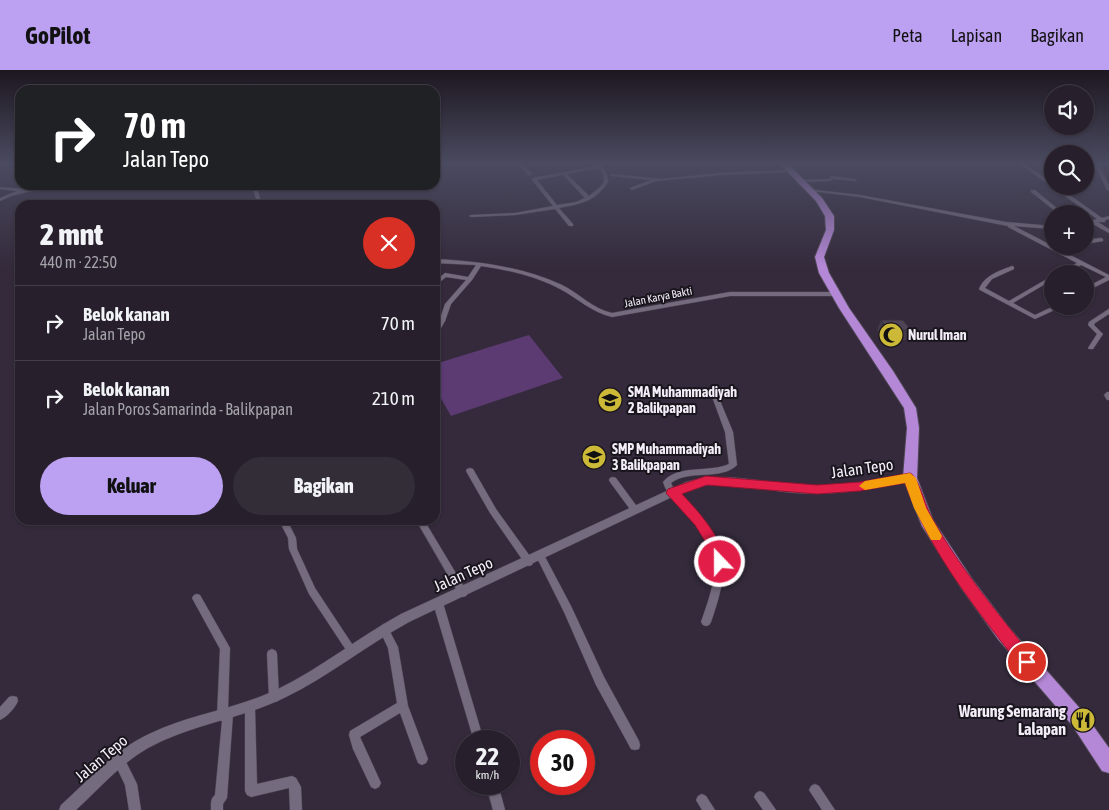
<!DOCTYPE html>
<html lang="id">
<head>
<meta charset="utf-8">
<style>
	body { margin:0; font-family:"Asap Condensed",sans-serif; background:#332d38; color:#f1f3f6; height:100vh; display:flex; flex-direction:column; font-size:19px; white-space:nowrap }
	* { box-sizing:border-box; margin:0 }
	p { font-size:16px; color:#a4a3a9 }
	.icon { flex:none; width:28px; height:28px; fill:none; stroke:currentColor; stroke-width:2; stroke-linecap:round; stroke-linejoin:round }
	.map { position:relative; flex:1; overflow:hidden }
	.panel { position:absolute; left:15px; top:130px; width:425px; height:325px; display:flex; flex-direction:column; background:#27202c; border-radius:15px; box-shadow:0 1px 4px #0004,0 0 0 1px #433e48 }
	.panel>* { flex:none }
	.top-card { position:absolute; left:15px; top:15px; width:425px; height:105px; border-radius:15px; box-shadow:0 1px 4px #0004,0 0 0 1px #433e48; background:#202124; color:#fff; overflow:hidden }
	.buttons { position:absolute; left:1044px; top:15px; display:grid; gap:10px }
	.buttons a { display:grid; place-items:center; width:50px; height:50px; border-radius:50%; background:#27202c; box-shadow:0 1px 4px #0004,0 0 0 1px #433e48; font-size:25px }
	.speed { position:absolute; left:455px; top:660px; display:flex; gap:10px; font-size:25px; font-weight:700; text-align:center }
	.speed>* { display:grid; place-content:center; width:65px; height:65px; border-radius:50%; background:#27202c; box-shadow:0 1px 4px #0004,0 0 0 1px #433e48; line-height:1 }
	.speed small { font-size:12px; font-weight:400 }
	.speed .limit { border:8px solid #d22; background:#fff; color:#111 }
	.pin { position:absolute; display:grid; place-items:center; width:42px; height:42px; color:#fff; margin:-21px; border:2px solid #fff; border-radius:50%; box-shadow:0 1px 5px #0007 }
	.me { position:absolute; width:55px; margin:-28px; rotate:338deg; stroke-linejoin:round; filter:drop-shadow(0 0 4px #0008) }
	.turn { display:flex; align-items:center; gap:18px; height:105px; padding:0 25px; font-size:22px }
	.turn .icon { width:65px; height:65px; stroke-width:2.5 }
	.turn b { display:block; font-size:35px; line-height:42px }
	.round { display:grid; place-items:center; flex:none; width:52px; height:52px; border-radius:26px; background:#332d38 }
	.head { display:flex; align-items:center; justify-content:space-between; height:85px; padding:0 25px }
	h1 { font-size:30px; font-weight:800; line-height:38px }
	.button { display:flex; gap:10px; margin-top:auto; padding:10px 25px }
	.button a { flex:1; height:58px; border-radius:30px; background:#bca0f2; color:#111; font-size:20px; font-weight:800; line-height:58px; text-align:center }
	.button a+a { background:#332d38; color:#f1f3f6 }
	ul { padding:0; list-style:none }
	li { display:flex; align-items:center; gap:15px; height:75px; padding:0 25px; border-top:1px solid #433e48 }
	li div { flex:1 }
	li b { display:block; font-size:19px }
	li em { font-style:normal }
	header { display:flex; align-items:center; gap:30px; box-sizing:border-box; height:70px; padding:0 25px; background:#bca0f2; color:#111 }
	header strong { font-size:24px }
	nav { display:flex; gap:28px; margin-inline-start:auto; font-size:18px }
	.map>svg:first-child { display:block }
</style>
</head>
<body>
<header>
<strong>GoPilot</strong>
<nav><a>Peta</a><a>Lapisan</a><a>Bagikan</a></nav>
</header>
<div class="map">
<svg width="1109" height="740" viewBox="0 0 1109 740">
	<rect width="100%" height="100%" fill="#342a3b"/>
	<path fill="#5b3b72" d="M529 265 563 308 451 346 435 318V294Z"/>
	<g fill="none" stroke-linecap="round" stroke-linejoin="round">
		<defs>
			<path id="minor" d="M518 94H522L532 103V105H528Z
				M595 94H600L607 104 608 112C596 131 581 134 559 138L573 154V156H569L555 139 515 145 471 147 469 146 471 145 515 143 553 136 532 110V108L597 96ZM599 98 603 104 604 112 600 117 589 126 567 104ZM563 105 585 128 576 132 557 135 537 110Z
				M1020 94H1025L1052 113V116H1057L1102 148 1109 146V149L1105 150V152H1098L1109 159V163L1093 154 1085 157V153L1097 149Z
				M1096 94H1109V96H1100L1109 115V121L1107 120 1095 95Z
				M790 100 792 101V102L719 105 656 111 632 120 630 119V118L651 110 612 106 610 105 612 104 661 109 719 103Z
				M831 106 855 109 857 110 855 111 834 109 830 111 801 112 799 111 801 110 829 109Z
				M54 115H90L88 116 31 121 11 126 0 131V128L17 121 0 119V117L24 119Z
				M252 115H256L262 135H258Z
				M808 119 860 125 1006 152 1052 156V159L1014 156 1109 205V210L1085 222V218L1106 207 1081 195 1065 204H1057L1077 193 1008 157V156L860 127 810 121H808Z
				M1031 120H1035L1064 144H1059L1031 122Z
				M1101 168 1103 169V171L1085 174V170Z
				M435 189C478 191 523 197 562 215 580 224 593 239 612 243L730 222H836L839 224 836 226H730L612 247C591 242 579 229 560 219 536 206 508 200 481 196L472 210 451 234 445 251 437 265 435 266V258L438 253H435V249H440L445 234 466 210 446 207 435 216V211L445 203 468 207 476 195 435 193Z
				M1012 196 1014 197V199L992 209 985 218 1009 231 1052 206V210L1013 233 1035 245 1054 236H1062L1061 237 1035 249 980 220 979 219C985 205 999 201 1012 196Z
				M1109 239V244L1095 253 1094 255 1103 264 1093 279H1089L1088 278 1097 264 1088 255 1089 252Z
				M711 319H713L716 321 733 362 737 395C721 411 689 399 671 413 675 424 687 430 694 439 731 480 728 502 711 552L709 555 706 556 703 555 701 552C718 504 724 482 687 442 678 432 667 426 663 412 677 394 710 403 729 394L725 362 710 321Z
				M1107 322H1109V330H1107L1104 325Z
				M470 398 473 399 496 439 532 489 533 492 532 495 529 496 526 495 490 443 466 401 467 399Z
				M613 407 616 408 638 438 639 440 638 442 635 443 632 442 610 412 609 410 610 408Z
				M279 450H287L296 468 297 479 315 518 354 577 356 580 354 583 351 585 348 583 309 524 289 479 288 468Z
				M416 450H424L466 520 468 523 466 526 463 527 460 526Z
				M540 482 543 483 571 536 604 607 639 671 640 675 639 679 635 680 631 679 596 615 564 542 536 486 537 483Z
				M197 524 200 525 230 578 228 639 232 640 233 644 227 728 223 734V740H211C211 734 210 729 215 725L222 651 218 650 217 646 220 579 192 528 194 525Z
				M438 529 441 530 443 533 484 671H474L433 533 435 530Z
				M384 554 387 556 398 577 408 636 428 689 426 693 422 695 418 693 400 643 360 667 381 713 379 717 375 719 371 717 353 679 349 665 350 661 397 633 388 578 379 559 381 556Z
				M272 579 276 581 277 584 279 627 278 631 274 632 270 631 269 627 267 584 268 581Z
				M13 626 17 627 18 631C15 638 7 647 0 650V637L9 627Z
				M250 633 254 634 255 638 257 714 292 706 296 708 301 717 302 740H290L289 718 251 727 247 725 245 721V638L246 634Z
				M120 686 124 688 137 714 141 740H129L125 715 114 692 116 688Z
				M486 714H498L505 740H493Z
				M815 714 819 716 835 740H822L809 720 811 716Z
				M760 721 764 723 776 740H763L754 727 756 723Z
				M702 724 706 726 715 740H702L696 730 698 726Z"/>
			<path id="tertiary" d="M910 404 913 405 915 408 913 411 910 412C872 419 833 426 795 423 760 420 726 409 691 418L409 552C367 575 329 606 286 627 242 649 191 654 148 678 120 694 99 719 76 740H59L61 735C89 710 114 680 149 664 190 644 237 639 278 619 321 598 359 567 401 544L686 412C726 400 767 414 807 416 842 417 876 411 910 404Z"/>
			<path id="trunk" d="M780 94H788L822 128 834 146V160L824 187 829 203 849 238 893 301 916 338 919 358 917 408 933 450 972 509 1010 559 1084 643 1109 678V703L1102 701 1072 655 998 569 962 519 922 456 903 408 907 358 904 338 839 238 819 203 815 187 826 160 825 146 816 131Z"/>
		</defs>
		<use href="#minor" stroke="#4f4755" stroke-width="1"/>
		<use href="#tertiary" stroke="#4f4755" stroke-width="1"/>
		<use href="#trunk" stroke="#4f4755" stroke-width="2"/>
		<use href="#minor" fill="#756b7e" fill-rule="evenodd"/>
		<use href="#tertiary" fill="#756b7e" fill-rule="evenodd"/>
		<use href="#trunk" fill="#b588d7" fill-rule="evenodd"/>
	</g>
	<path fill="#433a4a" d="M881 250 911 260 906 270 884 271 877 260Z"/>
	<path fill="#4e4456" stroke="#37303c" d="M881 250H903L911 260 888 261Z"/>
	<linearGradient id="sky" x2="0" y2="1"><stop stop-color="#1d1720"/><stop offset="0.47" stop-color="#4a4a60"/><stop offset="1" stop-color="#4a4a60" stop-opacity="0"/></linearGradient>
	<rect width="1109" height="198" fill="url(#sky)"/>
	<path fill="#e11d48" stroke="#92132f" d="M910 403C918 406 926 437 931 446 959 497 996 541 1032 586L1034 592 1032 597 1027 599 1021 597C977 540 929 482 905 413L860 421 817 424 707 415 682 424C702 445 718 464 727 492L725 496H716L708 476 695 455 666 423 668 419 706 406 817 415 860 412Z"/>
	<path fill="#f59e0b" d="M910 403 916 408 926 438 942 466 940 470H931L914 438 905 413 865 420 859 416 865 411Z"/>
	<defs>
		<symbol id="mosque-disc" viewBox="-11 -11 22 22"><circle r="9.5" fill="#cdb938" stroke="#19151d"/><path d="M3.5-4.9A6 6 0 1 0 3.5 4.9A5 5 0 1 1 3.5-4.9Z" fill="#111"/></symbol>
		<symbol id="school-disc" viewBox="-11 -11 22 22"><circle r="9.5" fill="#cdb938" stroke="#19151d"/><path d="M0-5L7-2L0 1L-7-2ZM-4 1L0 2.5L4 1V4Q0 6-4 4Z" fill="#111"/></symbol>
		<symbol id="restaurant-disc" viewBox="-11 -11 22 22"><circle r="9.5" fill="#cdb938" stroke="#19151d"/><path d="M-5-6h1v4h1v-4h1v4h1v-4h1v5L-1.5 .5V6h-2V.5L-5-1ZM5-6V6H3V1.5H1.5Q1.5-4 5-6Z" fill="#111"/></symbol>
	</defs>
	<g fill-rule="evenodd">
		<use href="#mosque-disc" x="877" y="251" width="28" height="28"/>
		<use href="#school-disc" x="596" y="316" width="28" height="28"/>
		<use href="#school-disc" x="580" y="373" width="28" height="28"/>
		<use href="#restaurant-disc" x="1069" y="636" width="28" height="28"/>
	</g>
	<g text-anchor="middle" dominant-baseline="central" stroke-width="4" stroke-linejoin="round" paint-order="stroke">
		<g font-size="11" fill="#f3edf8" stroke="#19151d">
			<text transform="translate(658 227) rotate(-11)">Jalan Karya Bakti</text>
		</g>
		<g font-size="14" font-weight="bold" fill="#f3edf8" stroke="#19151d" text-anchor="start">
			<text x="908" y="265">Nurul Iman</text>
			<text x="628" y="322">SMA Muhammadiyah<tspan x="628" dy="16">2 Balikpapan</tspan></text>
			<text x="612" y="379">SMP Muhammadiyah<tspan x="612" dy="16">3 Balikpapan</tspan></text>
		</g>
		<g font-size="16" fill="#f3edf8" stroke="#19151d">
			<text transform="translate(862 398) rotate(-8)">Jalan Tepo</text>
			<text transform="translate(463 504) rotate(-24)">Jalan Tepo</text>
			<text transform="translate(101 688) rotate(-40)">Jalan Tepo</text>
		</g>
		<g font-size="16" font-weight="bold" fill="#f3edf8" stroke="#19151d" text-anchor="end">
			<text x="1066" y="641">Warung Semarang<tspan x="1066" dy="18">Lalapan</tspan></text>
		</g>
	</g>
</svg>
<div class="buttons">
<a><svg class="icon" aria-label="sound" viewBox="0 0 24 24"><path d="M4 9h4l5-4v14l-5-4H4zM17 9q2 3 0 6"/></svg></a>
<a><svg class="icon" aria-label="search" viewBox="0 0 24 24"><circle cx="10" cy="10" r="6"/><path d="M15 15l6 6"/></svg></a>
<a>+</a>
<a>−</a>
</div>
<div class="speed"><div>22<small>km/h</small></div><div class="limit">30</div></div>
<div class="pin" style="left:1027px;top:592px;background:#d93025"><svg class="icon" aria-label="arrive" viewBox="0 0 24 24"><path d="M6 21V4h12l-3 4 3 4H6"/></svg></div>
<svg class="me" style="left:720px;top:492px" viewBox="-20 -20 40 40"><circle r="17" fill="#e11d48" stroke="#fff" stroke-width="3"/><path d="M0-11L8 9 0 5-8 9z" fill="#fff"/></svg>
<div class="top-card">
<div class="turn"><svg class="icon" aria-label="right" viewBox="0 0 24 24"><path d="M7 20v-9h11M14 6l5 5-5 5"/></svg><div><b>70 m</b>Jalan Tepo</div></div>
</div>
<section class="panel">
<div class="head"><div><h1>2 mnt</h1><p>440 m · 22:50</p></div><a class="round" style="background:#d93025;color:#fff"><svg class="icon" aria-label="close" viewBox="0 0 24 24"><path d="M6 6l12 12M18 6L6 18"/></svg></a></div>
<ul>
<li><svg class="icon" aria-label="right" viewBox="0 0 24 24"><path d="M7 20v-9h11M14 6l5 5-5 5"/></svg><div><b>Belok kanan</b><p>Jalan Tepo</p></div><em>70 m</em></li>
<li><svg class="icon" aria-label="right" viewBox="0 0 24 24"><path d="M7 20v-9h11M14 6l5 5-5 5"/></svg><div><b>Belok kanan</b><p>Jalan Poros Samarinda - Balikpapan</p></div><em>210 m</em></li>
</ul>
<div class="button"><a>Keluar</a><a>Bagikan</a></div>
</section>
</div>
</body>
</html>
